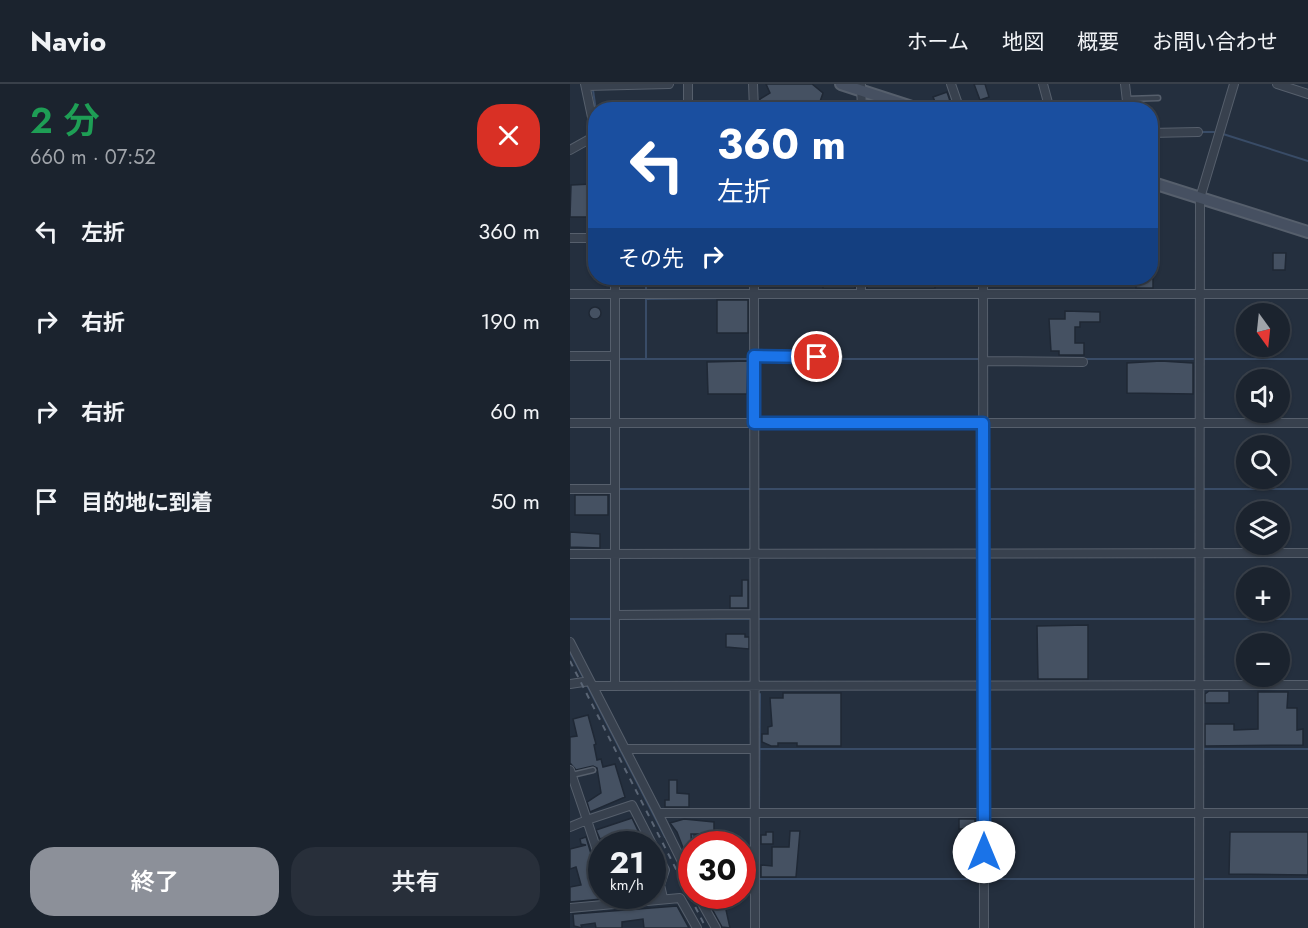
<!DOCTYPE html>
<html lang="ja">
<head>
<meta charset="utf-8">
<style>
	body { margin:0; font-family:Jost,"Noto Sans JP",sans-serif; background:#282f3a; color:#f1f3f6; height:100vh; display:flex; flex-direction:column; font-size:22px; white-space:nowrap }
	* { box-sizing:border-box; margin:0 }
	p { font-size:20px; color:#a0a4aa }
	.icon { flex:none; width:33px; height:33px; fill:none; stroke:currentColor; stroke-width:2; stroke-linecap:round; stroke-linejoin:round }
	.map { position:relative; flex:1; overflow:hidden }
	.drawer { display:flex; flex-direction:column; background:#1b232e; width:570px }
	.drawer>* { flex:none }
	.hud { position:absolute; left:18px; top:18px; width:570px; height:183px; border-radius:24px; box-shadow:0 2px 4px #0004,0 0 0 2px #39404a; background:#1a4fa0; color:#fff; overflow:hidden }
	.needle { width:39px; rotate:165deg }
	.controls { position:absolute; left:666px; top:219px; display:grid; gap:12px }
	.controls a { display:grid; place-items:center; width:54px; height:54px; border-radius:50%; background:#1b232e; box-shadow:0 2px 4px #0004,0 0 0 2px #39404a; font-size:30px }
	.speed { position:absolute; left:18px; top:747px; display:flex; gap:12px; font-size:30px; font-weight:700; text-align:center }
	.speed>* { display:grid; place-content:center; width:78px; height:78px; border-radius:50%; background:#1b232e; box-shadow:0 2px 4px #0004,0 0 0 2px #39404a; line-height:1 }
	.speed small { font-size:15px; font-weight:400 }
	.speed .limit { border:9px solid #d22; background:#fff; color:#111 }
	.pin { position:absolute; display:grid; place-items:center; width:51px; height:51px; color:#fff; margin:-26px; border:3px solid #fff; border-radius:50%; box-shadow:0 2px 6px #0007 }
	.me { position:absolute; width:66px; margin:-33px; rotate:0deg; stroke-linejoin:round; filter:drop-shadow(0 0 4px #0008) }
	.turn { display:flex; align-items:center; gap:21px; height:126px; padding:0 30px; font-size:27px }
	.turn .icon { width:78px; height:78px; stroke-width:2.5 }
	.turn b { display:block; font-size:42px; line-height:51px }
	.then { display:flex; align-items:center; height:57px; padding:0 30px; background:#0003; gap:12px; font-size:22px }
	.round { display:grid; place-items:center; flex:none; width:63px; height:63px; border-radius:24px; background:#282f3a }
	.summary { display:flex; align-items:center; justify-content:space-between; height:102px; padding:0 30px }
	h1 { font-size:36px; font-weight:600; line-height:45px; color:#1e9e55 }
	.action { display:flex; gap:12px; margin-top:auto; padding:12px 30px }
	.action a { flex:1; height:69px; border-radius:24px; background:#8c9099; color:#fff; font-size:24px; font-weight:600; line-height:69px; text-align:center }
	.action a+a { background:#282f3a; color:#f1f3f6 }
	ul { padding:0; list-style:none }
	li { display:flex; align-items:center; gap:18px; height:90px; padding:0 30px }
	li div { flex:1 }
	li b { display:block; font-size:22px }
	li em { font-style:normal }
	header { display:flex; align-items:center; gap:36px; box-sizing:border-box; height:84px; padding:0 30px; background:#1b232e; border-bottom:2px solid #39404a }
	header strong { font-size:28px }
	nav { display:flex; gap:33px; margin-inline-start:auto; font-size:21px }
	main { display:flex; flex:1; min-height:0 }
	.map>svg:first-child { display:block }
</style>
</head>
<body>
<header>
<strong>Navio</strong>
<nav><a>ホーム</a><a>地図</a><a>概要</a><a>お問い合わせ</a></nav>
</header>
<main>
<section class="drawer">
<div class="summary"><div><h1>2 分</h1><p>660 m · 07:52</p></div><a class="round" style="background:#d93025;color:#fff"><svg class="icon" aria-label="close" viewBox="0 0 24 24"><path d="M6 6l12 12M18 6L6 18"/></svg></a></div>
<ul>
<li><svg class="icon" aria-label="left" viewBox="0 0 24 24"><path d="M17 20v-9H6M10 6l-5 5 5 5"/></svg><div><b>左折</b></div><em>360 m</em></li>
<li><svg class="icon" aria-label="right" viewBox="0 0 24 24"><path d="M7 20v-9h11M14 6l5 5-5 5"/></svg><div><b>右折</b></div><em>190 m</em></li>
<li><svg class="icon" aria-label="right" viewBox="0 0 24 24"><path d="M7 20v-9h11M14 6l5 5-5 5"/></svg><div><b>右折</b></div><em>60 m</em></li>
<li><svg class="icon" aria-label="arrive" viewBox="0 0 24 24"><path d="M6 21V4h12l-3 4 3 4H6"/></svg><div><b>目的地に到着</b></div><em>50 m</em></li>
</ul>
<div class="action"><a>終了</a><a>共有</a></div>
</section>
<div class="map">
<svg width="738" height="844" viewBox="0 0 738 844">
	<rect width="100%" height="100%" fill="#242f3e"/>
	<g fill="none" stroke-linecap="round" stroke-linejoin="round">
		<path stroke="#394c67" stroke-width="2" d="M23 6 26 27
			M630 48H644
			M653 50 738 77
			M76 207V194
			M49 275H180
			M76 275V215L161 214
			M269 275H409
			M513 275H623
			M634 275H738
			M49 405H180
			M189 405H409
			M418 405H624
			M634 405H738
			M0 535H40
			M51 535H179
			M189 535H409
			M419 535H624
			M634 535H738
			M0 568 14 595
			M17 601 95 753
			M190 665H410
			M418 665H624
			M635 665H738
			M189 724 190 610
			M122 748 123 760
			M172 795H180
			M189 795H410
			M418 795H624
			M635 795H738"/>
	</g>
	<path fill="#455162" stroke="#1f2835" stroke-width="1.5" d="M196 0H242L253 9 247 26H190V15L200 9Z
		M404 0H415L419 13 410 16Z
		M377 8 383 26 379 22 374 24 373 20 367 22 363 13Z
		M22 100V107H26V137H18V133H0L1 101Z
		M703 169H716L715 186H703Z
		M253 194H285V204H253Z
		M297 194H365V204H297Z
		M566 194 583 195V204H566Z
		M147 216H178V249H147Z
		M19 229a6 6 0 1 1 12 0a6 6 0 1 1-12 0Z
		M495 227 530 228V238H510V243H505V259H514V271H489V267H481L479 235H495Z
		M178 277 177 310H138L137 278Z
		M591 277 623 279V310L557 309V279Z
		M5 411H38V431H5Z
		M0 448 30 450V464L0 463Z
		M172 496H178V524H160V512H172Z
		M518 541V595H468L467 542Z
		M156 550H175V553H179V565L156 563Z
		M639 607H659V619H635V610Z
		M688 608H718L717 624H727V646L733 645V661L635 662V640H664V646L688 645Z
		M213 609H271V662H227V659H208V662H201L192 658V650H198V643L202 642 200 614H213Z
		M18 631 26 660 24 661 27 676 31 675 33 683 45 680 55 713 20 728 17 718 31 709 27 684 23 682 6 686 0 679V653L7 652 3 635Z
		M99 696H107V709L119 710V723H95V716H99Z
		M62 734 73 757 67 760H39L37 753 30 755 26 746Z
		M114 735 144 738V750H121L122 768 115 769 107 748 100 739Z
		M389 735H405V745H389Z
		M220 747H230L226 793H191V781L202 782V763H219Z
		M196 748H203V760H191V751H196Z
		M660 748H738V791L659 790Z
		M16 753 27 790 32 788V815L0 818V803L11 801 6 783 0 785V765L16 761 11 760 10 755Z
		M135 812H141L142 814 153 812 160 844 152 843Z
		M107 822 119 844H74L73 835 52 838V844H26L25 839 11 841 12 844 4 842 3 830Z"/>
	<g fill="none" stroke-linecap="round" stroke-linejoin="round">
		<defs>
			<path id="lane" d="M557 15 588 14
				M2 691 23 686"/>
			<path id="street" d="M15 0 26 52
				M183 0 184 26
				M291 0 292 26
				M381 0 390 26
				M473 0 480 26
				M555 0 558 26
				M707 0 738 10
				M16 2 99 0
				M118 26V0
				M580 49 628 48
				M0 66 25 52
				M0 154H26
				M184 194 185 844
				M413 194 414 844
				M291 209V194
				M0 210H738
				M0 272H45
				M184 272 268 273
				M413 277 513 278
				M0 339H738
				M0 405H45
				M0 470 738 469
				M45 531 184 530
				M0 558 88 729H738
				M0 600 20 597
				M23 602 738 601
				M45 602V194
				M55 665H184
				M0 686 17 736 0 743
				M88 729 122 798
				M82 762 95 786 90 801 93 814
				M32 782 17 736 62 721 82 760
				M128 812 146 844
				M0 824 110 814 127 844
				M629 844 630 114 664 0"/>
			<path id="secondary" d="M271 0 351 26
				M580 98 738 148"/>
		</defs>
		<use href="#lane" stroke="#565f6c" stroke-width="7"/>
		<use href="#street" stroke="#565f6c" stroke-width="10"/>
		<use href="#secondary" stroke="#565f6c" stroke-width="14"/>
		<use href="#lane" stroke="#38414e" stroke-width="4"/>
		<use href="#street" stroke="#38414e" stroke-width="8"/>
		<use href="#secondary" stroke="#465061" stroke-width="10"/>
		<path stroke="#5a6575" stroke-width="2" stroke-dasharray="6 6" stroke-linecap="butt" d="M0 577 136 844"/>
	</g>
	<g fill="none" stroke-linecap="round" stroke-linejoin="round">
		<defs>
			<path id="route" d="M247 273 184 272V339H413L414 768"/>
		</defs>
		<use href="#route" stroke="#114b97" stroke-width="15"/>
		<use href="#route" stroke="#1a73e8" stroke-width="10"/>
	</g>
</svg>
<div class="controls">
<a><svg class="needle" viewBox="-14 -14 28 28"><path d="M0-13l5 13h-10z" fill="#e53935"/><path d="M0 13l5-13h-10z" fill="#a0a4aa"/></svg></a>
<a><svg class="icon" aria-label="sound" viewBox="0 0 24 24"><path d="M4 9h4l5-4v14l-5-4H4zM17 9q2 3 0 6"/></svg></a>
<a><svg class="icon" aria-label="search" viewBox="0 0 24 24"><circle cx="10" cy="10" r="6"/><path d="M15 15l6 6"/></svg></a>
<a><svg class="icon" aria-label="layers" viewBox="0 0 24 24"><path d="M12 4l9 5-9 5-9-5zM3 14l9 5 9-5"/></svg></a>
<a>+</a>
<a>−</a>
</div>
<div class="speed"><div>21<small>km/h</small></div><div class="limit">30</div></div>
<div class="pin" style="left:247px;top:273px;background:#d93025"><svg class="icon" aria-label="arrive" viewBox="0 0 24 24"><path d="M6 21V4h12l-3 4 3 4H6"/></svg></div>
<svg class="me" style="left:414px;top:768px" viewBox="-20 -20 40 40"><circle r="19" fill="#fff"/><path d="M0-13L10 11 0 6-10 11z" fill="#1a73e8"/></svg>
<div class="hud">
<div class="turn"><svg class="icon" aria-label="left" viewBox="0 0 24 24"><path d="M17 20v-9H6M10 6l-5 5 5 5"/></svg><div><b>360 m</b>左折</div></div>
<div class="then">その先<svg class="icon" aria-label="right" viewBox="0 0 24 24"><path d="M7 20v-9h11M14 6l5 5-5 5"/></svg></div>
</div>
</div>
</main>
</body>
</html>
